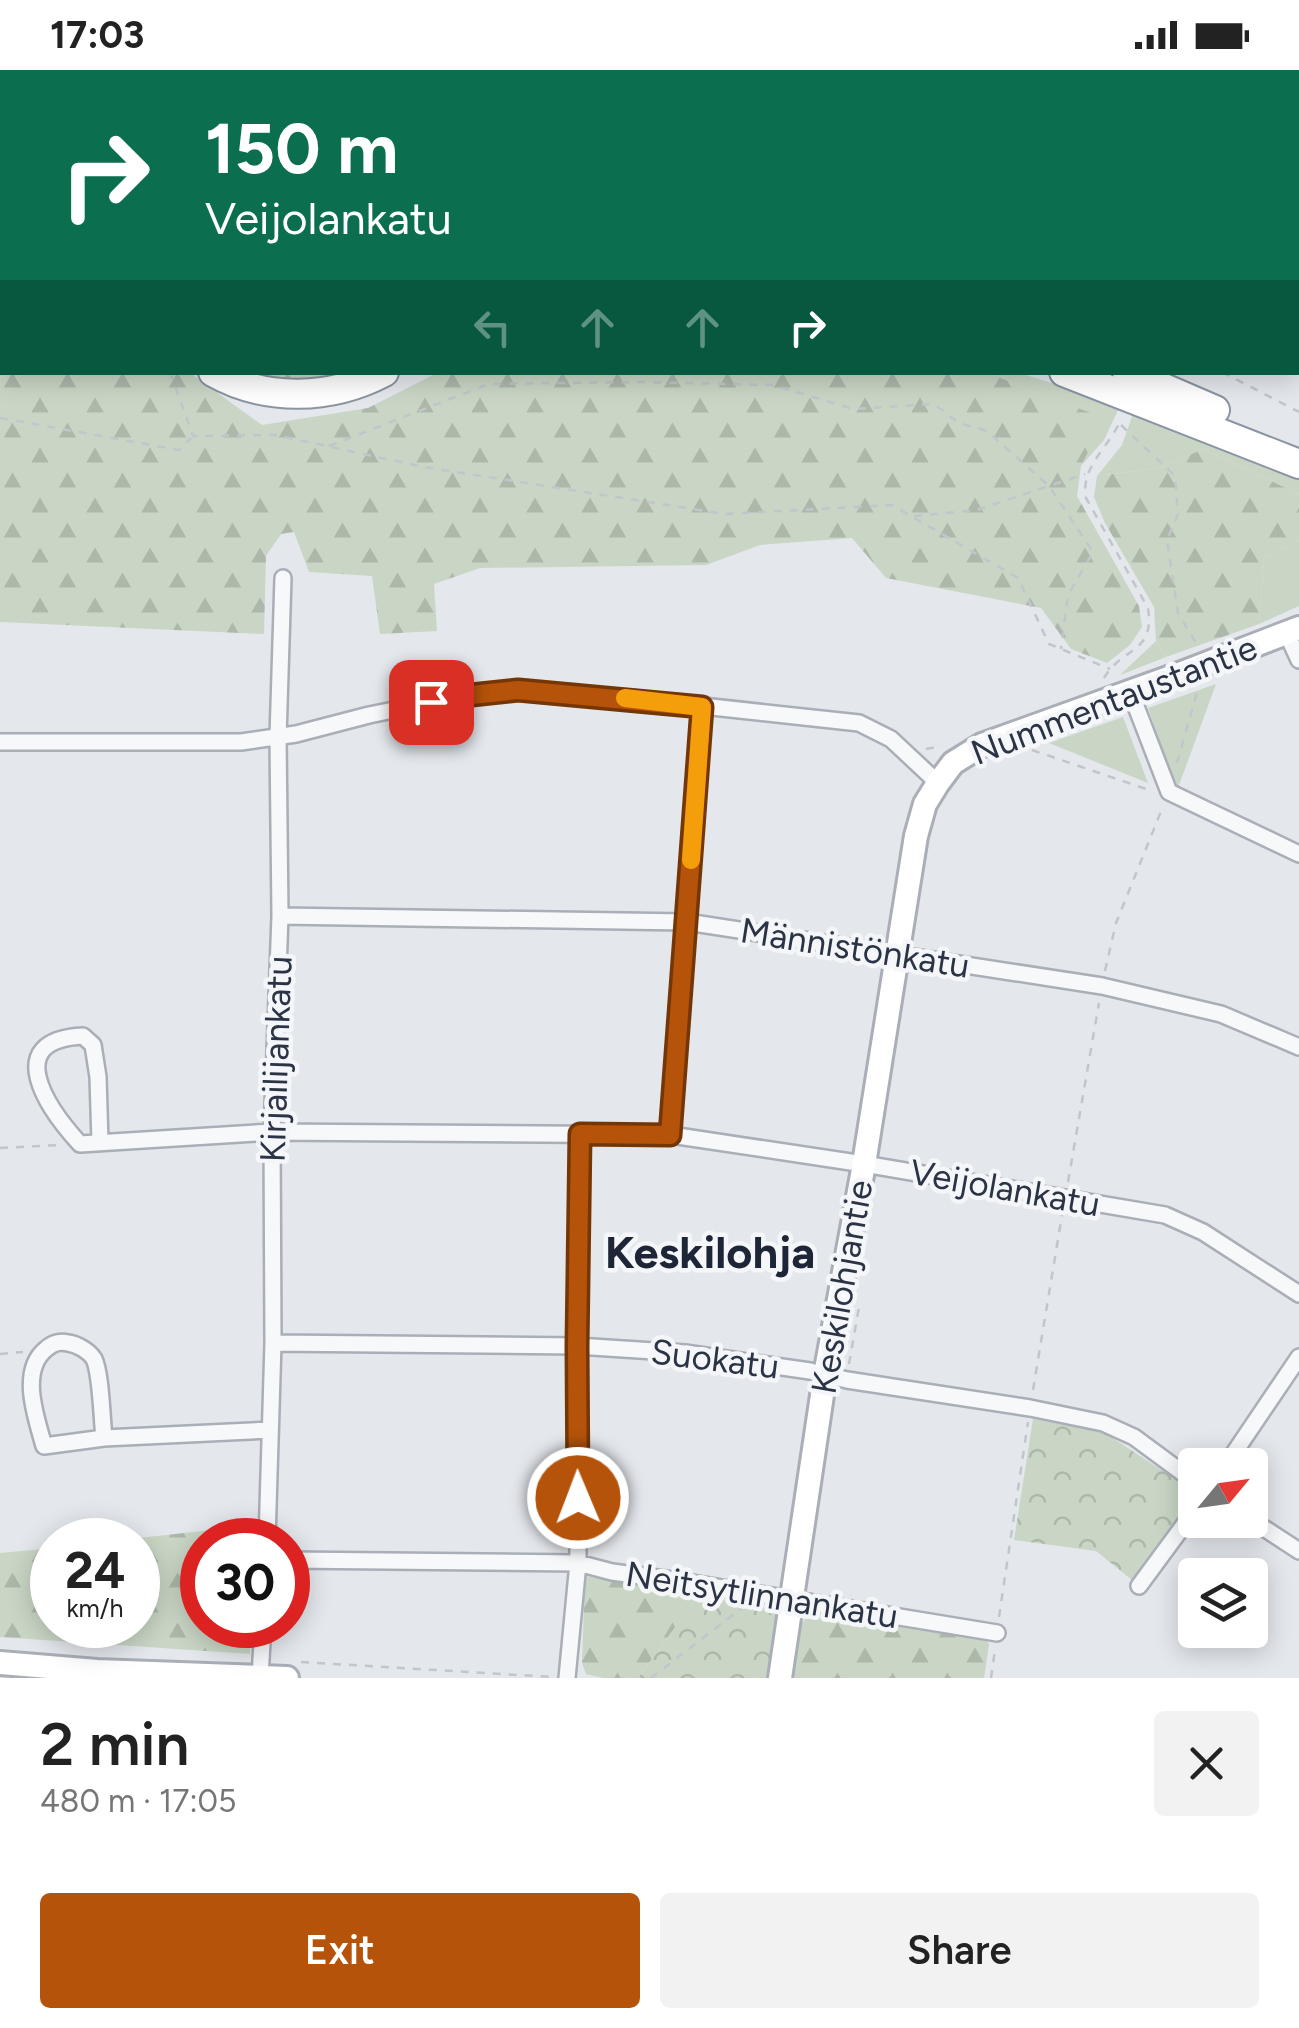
<!DOCTYPE html>
<html lang="en">
<head>
<meta charset="utf-8">
<style>
	body { margin:0; font-family:Figtree,sans-serif; background:#f2f2f2; color:#222; height:100vh; display:flex; flex-direction:column; font-size:38px; white-space:nowrap }
	* { box-sizing:border-box; margin:0 }
	p { font-size:32px; color:#767676 }
	.icon { flex:none; width:55px; height:55px; fill:none; stroke:currentColor; stroke-width:2; stroke-linecap:round; stroke-linejoin:round }
	.map { position:relative; height:1608px; overflow:hidden }
	.details { display:flex; flex-direction:column; background:#fff; flex:1 }
	.details>* { flex:none }
	.hud { position:absolute; left:0px; top:0px; width:1300px; height:305px; box-shadow:0 5px 25px #0003; background:#0b6e4f; color:#fff; overflow:hidden }
	.needle { width:65px; rotate:61deg }
	.buttons { position:absolute; left:1178px; top:1378px; display:grid; gap:20px }
	.buttons a { display:grid; place-items:center; width:90px; height:90px; border-radius:10px; background:#fff; box-shadow:0 5px 25px #0003; font-size:50px }
	.speed { position:absolute; left:30px; top:1448px; display:flex; gap:20px; font-size:50px; font-weight:700; text-align:center }
	.speed>* { display:grid; place-content:center; width:130px; height:130px; border-radius:50%; background:#fff; box-shadow:0 5px 25px #0003; line-height:1 }
	.speed small { font-size:25px; font-weight:400 }
	.speed .limit { border:15px solid #d22; background:#fff; color:#111 }
	.pin { position:absolute; display:grid; place-items:center; width:85px; height:85px; color:#fff; margin:-42px; border-radius:20px; box-shadow:0 5px 15px #0006 }
	.me { position:absolute; width:110px; margin:-55px; rotate:359deg; stroke-linejoin:round; filter:drop-shadow(0 0 8px #0008) }
	.turn { display:flex; align-items:center; gap:35px; height:210px; padding:0 40px; font-size:45px }
	.turn .icon { width:130px; height:130px; stroke-width:2.5 }
	.turn b { display:block; font-size:70px; line-height:85px }
	.lanes { display:flex; align-items:center; height:95px; padding:0 40px; background:#0003; justify-content:center; gap:50px; direction:ltr }
	.lanes .off { opacity:.35 }
	.round { display:grid; place-items:center; flex:none; width:105px; height:105px; border-radius:10px; background:#f2f2f2 }
	.overview { display:flex; align-items:center; justify-content:space-between; height:170px; padding:0 40px }
	h1 { font-size:60px; font-weight:600; line-height:75px }
	.primary-button { display:flex; gap:20px; margin-top:auto; padding:20px 40px }
	.primary-button a { flex:1; height:115px; border-radius:10px; background:#b45309; color:#fff; font-size:40px; font-weight:600; line-height:115px; text-align:center }
	.primary-button a+a { background:#f2f2f2; color:#222 }
	.status { display:flex; justify-content:space-between; align-items:center; height:70px; padding:0 50px; background:#fff; direction:ltr }
	.status svg { height:28px; fill:currentColor }
	.map>svg:first-child { display:block }
</style>
</head>
<body>
<div class="status"><b>17:03</b><svg viewBox="0 0 49 12"><path d="M0 12V9h3v3zM5 12V6h3v6zM10 12V3h3v9zM15 12V0h3v12zM26 1h20v11H26zM47 4h2v5h-2z"/></svg></div>
<div class="map">
<svg width="1299" height="1608" viewBox="0 0 1299 1608">
	<defs>
		<pattern id="forest-firs" width="22" height="20" patternUnits="userSpaceOnUse" patternTransform="scale(2.5)"><rect width="22" height="20" fill="#c9d6c5"/><path d="M5 1l3.5 6h-7zM16 11l3.5 6h-7z" fill="#adb8ab"/></pattern>
		<pattern id="park-crowns" width="20" height="18" patternUnits="userSpaceOnUse" patternTransform="scale(2.5)"><rect width="20" height="18" fill="#c9d6c5"/><path d="M2 6a3 3 0 1 1 6 0M12 15a3 3 0 1 1 6 0" fill="none" stroke="#adb8ab"/></pattern>
	</defs>
	<rect width="100%" height="100%" fill="#e4e7ec"/>
	<path fill="#c9d6c5" d="M989 303H1019L1121 334 1104 370 1081 396 1039 324Z
		M1135 338 1299 406V424L1203 379 1160 398 1097 406 1122 375Z
		M1299 470V536L1259 554 1264 488Z
		M1156 571 1166 587 1120 605Z
		M1216 614 1178 718 1169 698 1148 638Z
		M1123 647 1148 713 1049 673Z"/>
	<path fill="url(#forest-firs)" d="M334 0H483V2H331Z
		M0 252H2V302L190 303 262 355 368 338 437 303H989L1039 324 1105 348 1081 396 1077 426 1139 536 1142 557 1130 575 1107 593 1071 579 1041 538 886 508 852 468 760 475 706 495 480 498 434 514 437 561 380 564 372 506 309 502 294 462 281 464 266 486 264 564 0 552Z
		M234 303H359L324 314 252 313Z
		M1203 379 1299 424V470L1264 488 1259 554 1166 587 1156 571 1154 537 1105 453 1094 427 1097 406 1160 398Z
		M247 1456 248 1470H202V1555H250V1584L0 1567V1483L52 1478V1555H138V1470H121Z
		M585 1506 698 1526 638 1608H603L586 1604 582 1593Z
		M809 1536 984 1568 989 1574 984 1608H793L802 1553 807 1547Z"/>
	<path fill="url(#park-crowns)" d="M1033 1349 1105 1363 1195 1422 1133 1511 1096 1481 1014 1470Z
		M698 1526 781 1537 768 1608H638Z"/>
	<g fill="none" stroke-linecap="round" stroke-linejoin="round">
		<defs>
			<path id="lane" d="M892 2V0
				M1298 117H1299
				M1298 228H1299"/>
			<path id="street" d="M44 0 56 2
				M228 2 232 0
				M1207 2V0
				M1287 564 1299 590
				M1130 621 1169 722 1299 784
				M0 672H241L296 664 369 645 462 626 518 620 629 628 859 653 891 669 938 713
				M280 846 687 852 1102 916 1221 944 1299 977
				M671 1065 702 637
				M100 1072 98 1007 93 975 83 966C0 970 48 1039 80 1074L272 1062 671 1065 864 1094 1165 1145 1203 1162 1299 1224
				M273 1273 577 1276 685 1283 810 1301 847 1310 1030 1338 1103 1353 1134 1367 1195 1412
				M104 1368C102 1351 101 1303 94 1289 89 1281 77 1274 68 1273 59 1271 53 1273 46 1279 19 1301 36 1347 44 1376L104 1368 270 1360
				M1226 1395 1299 1287
				M1250 1449 1299 1481
				M267 1470 273 1273 272 1062 280 846 278 667 283 508
				M288 1490 578 1493 612 1502 680 1511 997 1563
				M1139 1516 1195 1440
				M260 1607 263 1555
				M567 1608 578 1493 577 1276 580 1064"/>
			<path id="secondary" d="M312 2 315 0
				M0 231 2 230
				M0 1593 97 1601 287 1608
				M780 1608 825 1305 864 1094 916 766 925 734 938 713 953 693 982 675 1182 603 1299 558"/>
			<path id="highway" d="M620 0V2
				M0 38 2 39
				M213 302C266 332 331 330 384 302
				M1064 302 1299 394
				M1127 302 1215 340"/>
		</defs>
		<use href="#lane" stroke="#a9aeb7" stroke-width="12"/>
		<use href="#street" stroke="#a9aeb7" stroke-width="20"/>
		<use href="#secondary" stroke="#a9aeb7" stroke-width="28"/>
		<use href="#highway" stroke="#8b94a3" stroke-width="32"/>
		<path stroke="#c2c5cb" stroke-width="2.5" stroke-dasharray="8 8" stroke-linecap="butt" d="M483 0 484 2
			M251 2 255 0
			M0 6H2
			M1298 81H1299
			M0 132H2
			M170 302 193 366 275 365 424 397 725 444 892 435 1018 508 1049 574 1110 599
			M1222 302 1299 342
			M0 348 179 380 191 368
			M1121 355 1175 406 1178 444 1167 470 1178 543 1197 575
			M329 376 489 314 640 312 773 315 853 339 934 334 959 353 987 361 1049 416 1093 482 1068 525 1061 579
			M914 446 977 440 1085 404
			M1104 608C1123 576 1155 584 1148 538L1086 428C1080 396 1110 377 1121 349
			M926 679 942 676
			M1032 680 1152 721
			M1177 693 1198 619
			M1105 901 1116 853 1162 739
			M0 1078 59 1075
			M1068 1112 1099 933
			M0 1284 23 1282
			M849 1294 859 1237
			M1033 1320 1062 1145
			M999 1547 1028 1352
			M301 1592 552 1607
			M651 1608 742 1538
			M991 1608 995 1580"/>
		<use href="#lane" stroke="#f7f8fa" stroke-width="8"/>
		<use href="#street" stroke="#f7f8fa" stroke-width="15"/>
		<use href="#secondary" stroke="#fff" stroke-width="22"/>
		<use href="#highway" stroke="#fff" stroke-width="28"/>
	</g>
	<g fill="none" stroke-linecap="round" stroke-linejoin="round">
		<defs>
			<path id="route" d="M431 632 462 626 518 620 702 637 670 1065 580 1064 577 1276 578 1428"/>
		</defs>
		<use href="#route" stroke="#753606" stroke-width="25"/>
		<use href="#route" stroke="#b45309" stroke-width="18"/>
		<path stroke="#f59e0b" stroke-width="18" d="M625 628 702 637 691 790"/>
	</g>
	<g text-anchor="middle" dominant-baseline="central" stroke-width="9" stroke-linejoin="round" paint-order="stroke">
		<g font-size="35" fill="#2b3445" stroke="#f4f6f9">
			<text transform="translate(1114 630) rotate(-21)">Nummentaustantie</text>
			<text transform="translate(855 878) rotate(9)">Männistönkatu</text>
			<text transform="translate(276 989) rotate(-88)">Kirjailijankatu</text>
			<text transform="translate(1005 1118) rotate(10)">Veijolankatu</text>
			<text transform="translate(842 1217) rotate(-80)">Keskilohjantie</text>
			<text transform="translate(715 1289) rotate(7)">Suokatu</text>
			<text transform="translate(762 1525) rotate(9)">Neitsytlinnankatu</text>
		</g>
		<g font-size="45" font-weight="bold" fill="#1d2536" stroke="#f4f6f9">
			<text x="710" y="1182">Keskilohja</text>
		</g>
	</g>
</svg>
<div class="buttons">
<a><svg class="needle" viewBox="-14 -14 28 28"><path d="M0-13l5 13h-10z" fill="#e53935"/><path d="M0 13l5-13h-10z" fill="#767676"/></svg></a>
<a><svg class="icon" aria-label="layers" viewBox="0 0 24 24"><path d="M12 4l9 5-9 5-9-5zM3 14l9 5 9-5"/></svg></a>
</div>
<div class="speed"><div>24<small>km/h</small></div><div class="limit">30</div></div>
<div class="pin" style="left:431px;top:632px;background:#d93025"><svg class="icon" aria-label="arrive" viewBox="0 0 24 24"><path d="M6 21V4h12l-3 4 3 4H6"/></svg></div>
<svg class="me" style="left:578px;top:1428px" viewBox="-20 -20 40 40"><circle r="17" fill="#b45309" stroke="#fff" stroke-width="3"/><path d="M0-11L8 9 0 5-8 9z" fill="#fff"/></svg>
<div class="hud">
<div class="turn"><svg class="icon" aria-label="right" viewBox="0 0 24 24"><path d="M7 20v-9h11M14 6l5 5-5 5"/></svg><div><b>150 m</b>Veijolankatu</div></div>
<div class="lanes"><svg class="icon off" aria-label="left" viewBox="0 0 24 24"><path d="M17 20v-9H6M10 6l-5 5 5 5"/></svg><svg class="icon off" aria-label="ahead" viewBox="0 0 24 24"><path d="M12 20V5M6 11l6-6 6 6"/></svg><svg class="icon off" aria-label="ahead" viewBox="0 0 24 24"><path d="M12 20V5M6 11l6-6 6 6"/></svg><svg class="icon" aria-label="right" viewBox="0 0 24 24"><path d="M7 20v-9h11M14 6l5 5-5 5"/></svg></div>
</div>
</div>
<section class="details">
<div class="overview"><div><h1>2 min</h1><p>480 m · 17:05</p></div><a class="round"><svg class="icon" aria-label="close" viewBox="0 0 24 24"><path d="M6 6l12 12M18 6L6 18"/></svg></a></div>
<div class="primary-button"><a>Exit</a><a>Share</a></div>
</section>
</body>
</html>
